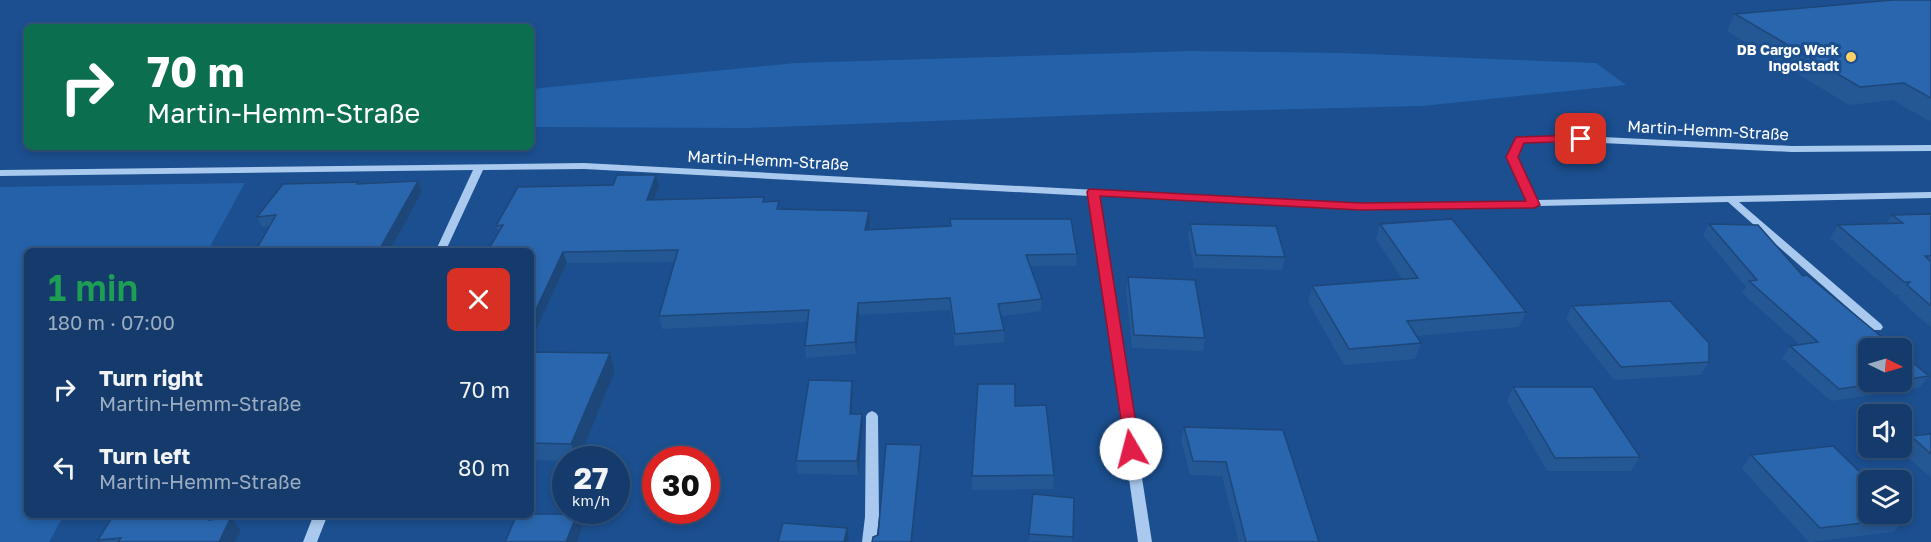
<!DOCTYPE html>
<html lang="en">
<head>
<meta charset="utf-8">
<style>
	body { margin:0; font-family:"Golos Text",sans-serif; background:#214673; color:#f1f3f6; height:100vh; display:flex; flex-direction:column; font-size:22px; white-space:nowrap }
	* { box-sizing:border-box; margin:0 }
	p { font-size:20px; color:#9dadc1 }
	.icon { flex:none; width:33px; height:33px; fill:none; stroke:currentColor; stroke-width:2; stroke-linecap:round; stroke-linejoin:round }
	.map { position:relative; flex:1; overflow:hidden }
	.panel { position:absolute; left:24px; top:248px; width:510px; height:270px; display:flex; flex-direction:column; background:#143b6b; border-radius:9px; box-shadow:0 3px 9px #0003,0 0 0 2px #33557e }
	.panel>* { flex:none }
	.hud { position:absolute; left:24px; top:24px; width:510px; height:126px; border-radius:9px; box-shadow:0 3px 9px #0003,0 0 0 2px #33557e; background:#0b6e4f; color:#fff; overflow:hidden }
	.needle { width:39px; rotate:95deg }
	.fabs { position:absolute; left:1858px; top:338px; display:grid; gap:12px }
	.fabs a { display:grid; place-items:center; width:54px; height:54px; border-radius:9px; background:#143b6b; box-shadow:0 3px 9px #0003,0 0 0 2px #33557e; font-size:30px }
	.speed { position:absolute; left:552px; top:446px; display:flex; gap:12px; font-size:30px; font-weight:700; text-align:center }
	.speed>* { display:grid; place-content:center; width:78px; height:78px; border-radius:50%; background:#143b6b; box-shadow:0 3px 9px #0003,0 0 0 2px #33557e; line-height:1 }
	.speed small { font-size:15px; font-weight:400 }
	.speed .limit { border:9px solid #d22; background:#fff; color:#111 }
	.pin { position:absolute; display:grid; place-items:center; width:51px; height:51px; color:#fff; margin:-26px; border-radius:12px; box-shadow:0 3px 9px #0006 }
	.me { position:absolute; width:66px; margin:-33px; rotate:352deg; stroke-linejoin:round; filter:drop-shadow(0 0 4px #0008) }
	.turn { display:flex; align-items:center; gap:21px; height:126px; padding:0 24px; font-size:27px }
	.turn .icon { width:78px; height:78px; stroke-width:2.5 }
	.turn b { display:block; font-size:42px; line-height:51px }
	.round { display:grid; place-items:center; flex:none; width:63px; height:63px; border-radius:9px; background:#214673 }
	.overview { display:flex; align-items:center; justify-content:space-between; height:102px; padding:0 24px }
	h1 { font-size:36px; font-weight:600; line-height:45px; color:#1e9e55 }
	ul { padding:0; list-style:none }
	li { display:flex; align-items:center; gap:18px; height:78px; padding:0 24px }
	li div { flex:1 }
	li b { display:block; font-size:22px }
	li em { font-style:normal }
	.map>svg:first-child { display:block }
</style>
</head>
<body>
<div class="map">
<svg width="1931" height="542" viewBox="0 0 1931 542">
	<rect width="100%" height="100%" fill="#1b4f8f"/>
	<path fill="#2461a8" d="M1191 51 1343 53 1596 63 1626 85 1422 106 1141 113 747 128 531 127V89L795 63Z
		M245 183 208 250H27V514L64 515 49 542H0V187Z"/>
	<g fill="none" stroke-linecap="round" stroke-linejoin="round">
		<path fill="#a9c9ee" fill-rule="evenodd" d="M1581 136 1792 146 1931 145V151L1792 152 1581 142 1523 143 1517 157 1537 200 1931 192V198L1739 202 1881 324 1883 327 1881 330H1873L1728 202 1538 206 1534 208 1530 206 1360 210 1098 196 1152 542H1138L1089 196 584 169 483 170 446 250H436L473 170 0 176V170L584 163 1360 204 1527 201 1507 157 1517 138Z
			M872 411 876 413 878 416 879 517 876 542H862L865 517 866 416 868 413Z
			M314 514H328L317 542H303Z"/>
	</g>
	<path fill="#245895" d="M1931 0V120L1929 121 1893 100 1849 105 1727 31 1735 14Z
		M358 182V184L422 191 269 226 262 227 257 217Z
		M659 186 654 200 764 197 765 202 780 209 869 211 870 223 868 230 1077 254 1076 266H1031L1042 299 1041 311 1001 316 1004 330V342L955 346 950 310 859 315 856 354 806 358 805 346 807 322 662 329 659 316 675 262 567 263 534 334H531V250L499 232 496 226Z
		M1931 214V328L1898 298 1900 295H1895L1830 238 1838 225 1886 224 1892 215Z
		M1190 224 1285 257 1282 270 1194 268 1188 236Z
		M1380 224 1526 312 1519 327 1416 336 1421 343 1415 359 1344 365 1308 302 1312 286 1403 280 1376 239Z
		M1709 224 1869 381H1902V354L1929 376 1919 388 1831 401 1782 358 1790 346 1800 345 1742 293 1746 287 1703 235Z
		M1128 277 1205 338 1203 351 1132 348 1126 290Z
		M1572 306 1709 362 1701 375 1614 380 1566 319Z
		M531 352 610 353 615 371 579 459H566V461L531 460Z
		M1513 387 1640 457 1631 471H1547L1507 401Z
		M853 394 852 414 863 428 858 475 798 474 796 461Z
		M1015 406 1054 475 1053 489 972 490V476Z
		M1184 427 1319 542H1239L1222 476 1190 475 1181 440Z
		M1931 434V478L1900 450 1911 436Z
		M1751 455 1906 518 1894 532 1809 542 1742 469Z
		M627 476 629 483 615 518 584 516 582 510H616Z
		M1033 494 1074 498 1072 542 1029 541Z
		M227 518 241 531 235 542H100L98 540Z"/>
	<path fill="#1d4779" d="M656 175 659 186 650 211 647 200Z
		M418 181 422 191 390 250H379Z
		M869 211 870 223 866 242 865 230Z
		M563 252 567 263 534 334 531 324V320Z
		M858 303 859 315 856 354 855 342Z
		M610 353 615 371 579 459H577L571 444Z
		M852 381 853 394 851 428 850 414Z
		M862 414 863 428 858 475 857 461Z
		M921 445V452L912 542H911Z
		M627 476 629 483 615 518 612 511 616 510V501Z
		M212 514H228L219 533 209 520Z
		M577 514 582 527 577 542H566Z
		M231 517 241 531 235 542H219Z
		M847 528 849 542H844Z"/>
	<path fill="#2a66ad" stroke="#1d4779" stroke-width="1.5" d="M1893 0H1931V98L1904 83 1860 87 1735 14Z
		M617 175H656L647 200 764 197 763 202 779 201 777 209 869 211 865 230 951 226 950 219H1071L1077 254 1026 255 1042 299 998 304 1004 330 955 334 950 298 858 303 855 342 805 346 809 310 659 316 678 250 563 252 531 320V250H488L503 225 496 226 518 187 613 185Z
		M418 181 379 250H256L276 215 257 217 283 184 358 182 357 184Z
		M1931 214V256H1925L1931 262V306L1907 285 1910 282H1904L1838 225 1903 223 1892 215Z
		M1452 219 1526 312 1407 321 1421 343 1349 349 1312 286 1418 278 1380 224Z
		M1190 224 1276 226 1285 257 1196 255Z
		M1709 224 1758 225 1803 276 1807 275 1895 348H1869V381H1893L1839 389 1790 346 1818 342 1749 281 1757 280Z
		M1128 277 1195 280 1205 338 1134 335Z
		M1670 301 1709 343V362L1621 367 1572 306Z
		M531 352 610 353 571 444 531 443Z
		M1902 354 1929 376 1902 380Z
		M809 380 852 381 850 414H862L857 461H796Z
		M978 384H1015V406L1046 405 1054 475 972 476Z
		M1513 387H1593L1640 457 1555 458Z
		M1184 427 1283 430 1319 542H1246L1226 462 1193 461Z
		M1931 434V454L1911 436Z
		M886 444 921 445 911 542H872L873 537 878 535Z
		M1833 446 1869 481V513H1901L1906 518 1820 528 1751 455Z
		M616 475 627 476 616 501Z
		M1033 494 1074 498 1073 537 1029 534Z
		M114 514H212L209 520 231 517 219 542H118L121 538 98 540Z
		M517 514H577L566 542H505Z
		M783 523 847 528 844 542H778Z"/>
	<path fill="#e11d48" stroke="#92132f" stroke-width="1.5" d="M1581 135 1587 139 1585 141 1524 143 1518 157 1540 205 1534 208 1360 210 1100 196 1140 449 1137 453 1131 455 1126 453 1087 192 1089 189 1360 203 1526 201 1506 157 1516 137Z"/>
	<circle fill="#ffd166" stroke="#1b4f8f" stroke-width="2" cx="1851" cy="57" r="6"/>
	<g text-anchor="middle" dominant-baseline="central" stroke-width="6" stroke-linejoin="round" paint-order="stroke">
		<g font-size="14" font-weight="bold" fill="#fff" stroke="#1b4f8f" text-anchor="end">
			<text x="1839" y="49">DB Cargo Werk<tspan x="1839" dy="16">Ingolstadt</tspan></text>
		</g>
		<g font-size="16" fill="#fff" stroke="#1b4f8f">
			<text transform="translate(1708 130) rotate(3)">Martin-Hemm-Straße</text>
			<text transform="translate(768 160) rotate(3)">Martin-Hemm-Straße</text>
		</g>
	</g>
</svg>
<div class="fabs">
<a><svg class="needle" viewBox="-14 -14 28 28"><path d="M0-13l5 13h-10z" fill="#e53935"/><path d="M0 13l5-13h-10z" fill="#9dadc1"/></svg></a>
<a><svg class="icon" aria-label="sound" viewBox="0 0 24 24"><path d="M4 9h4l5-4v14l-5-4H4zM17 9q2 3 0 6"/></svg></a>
<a><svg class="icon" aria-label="layers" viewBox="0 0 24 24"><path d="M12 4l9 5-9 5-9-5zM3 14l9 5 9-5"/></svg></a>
</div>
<div class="speed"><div>27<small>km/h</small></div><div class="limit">30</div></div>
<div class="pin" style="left:1581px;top:139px;background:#d93025"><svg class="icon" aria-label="arrive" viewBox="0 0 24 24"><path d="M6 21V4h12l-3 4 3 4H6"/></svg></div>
<svg class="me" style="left:1131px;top:449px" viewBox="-20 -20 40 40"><circle r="19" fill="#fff"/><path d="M0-13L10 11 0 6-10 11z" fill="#e11d48"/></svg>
<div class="hud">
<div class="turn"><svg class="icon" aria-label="right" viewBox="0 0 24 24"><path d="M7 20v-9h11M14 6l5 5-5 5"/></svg><div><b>70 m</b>Martin-Hemm-Straße</div></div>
</div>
<section class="panel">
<div class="overview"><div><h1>1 min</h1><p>180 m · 07:00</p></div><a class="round" style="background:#d93025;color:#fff"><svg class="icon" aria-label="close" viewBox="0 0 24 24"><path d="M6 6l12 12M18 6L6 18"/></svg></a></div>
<ul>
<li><svg class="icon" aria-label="right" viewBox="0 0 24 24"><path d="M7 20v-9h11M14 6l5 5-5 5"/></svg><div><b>Turn right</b><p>Martin-Hemm-Straße</p></div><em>70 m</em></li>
<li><svg class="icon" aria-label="left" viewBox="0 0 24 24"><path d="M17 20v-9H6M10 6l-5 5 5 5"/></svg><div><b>Turn left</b><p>Martin-Hemm-Straße</p></div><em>80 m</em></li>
</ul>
</section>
</div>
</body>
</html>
